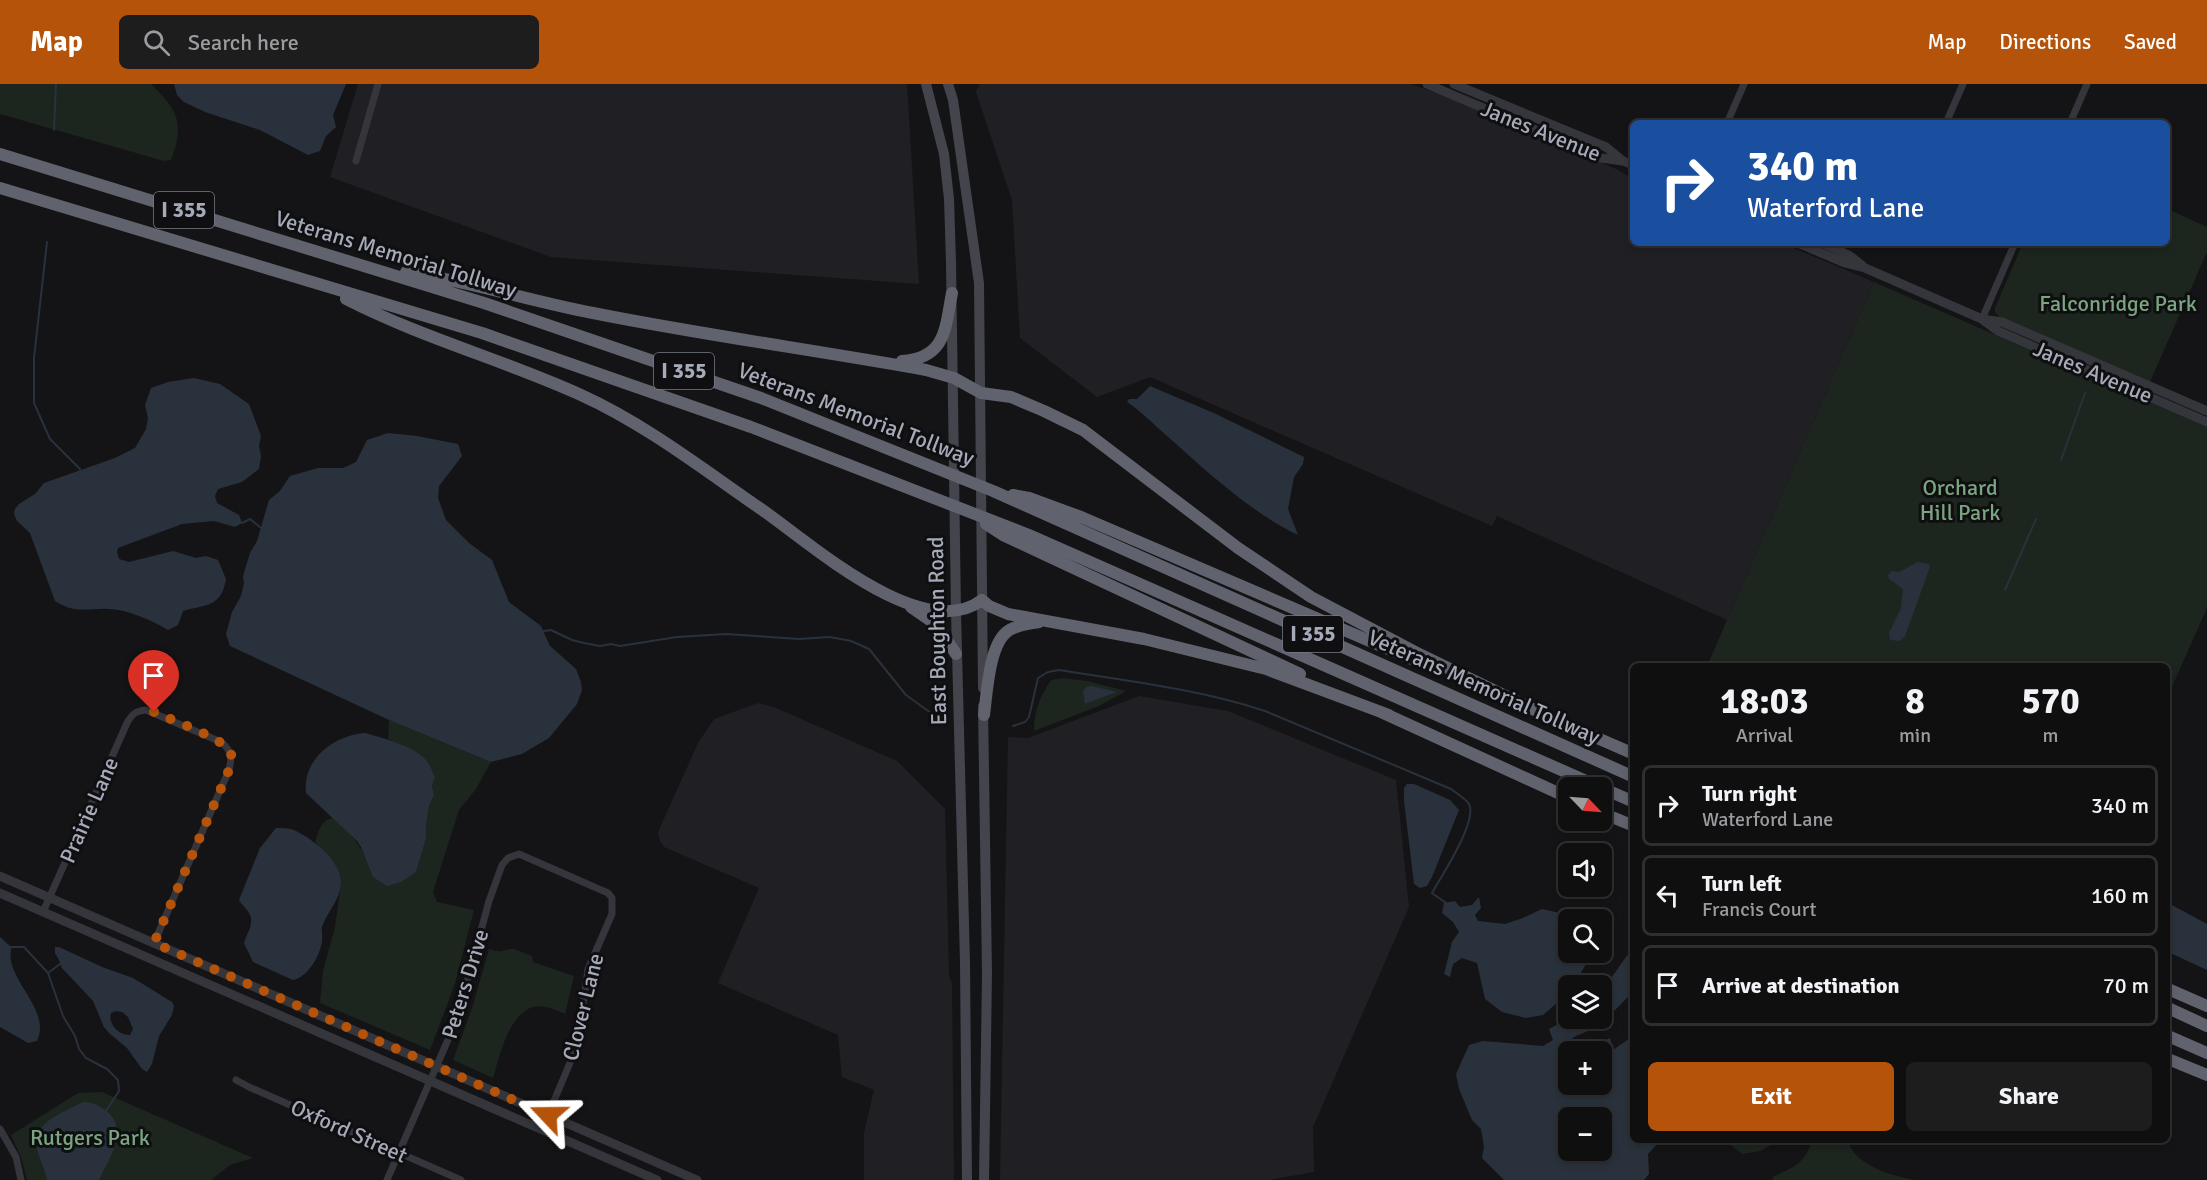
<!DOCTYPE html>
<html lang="en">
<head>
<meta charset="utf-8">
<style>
	body { margin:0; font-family:Signika,sans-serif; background:#1d1d1e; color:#f1f3f6; height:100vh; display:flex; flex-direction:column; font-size:22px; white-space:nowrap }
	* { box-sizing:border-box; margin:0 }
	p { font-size:20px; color:#9b9c9f }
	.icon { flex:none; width:33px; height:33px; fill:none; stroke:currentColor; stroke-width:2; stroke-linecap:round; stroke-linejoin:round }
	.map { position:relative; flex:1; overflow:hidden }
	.drawer { position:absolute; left:1630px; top:579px; width:540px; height:480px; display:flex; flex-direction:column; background:#0f0f10; border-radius:9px; box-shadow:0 3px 9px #0003,0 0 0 2px #2f2f30 }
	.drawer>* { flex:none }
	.guide { position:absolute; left:1630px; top:36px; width:540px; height:126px; border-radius:9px; box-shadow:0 3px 9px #0003,0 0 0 2px #2f2f30; background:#1a4fa0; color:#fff; overflow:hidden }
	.needle { width:39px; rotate:115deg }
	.fabs { position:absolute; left:1558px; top:693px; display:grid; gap:12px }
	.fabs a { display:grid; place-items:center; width:54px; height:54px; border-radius:9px; background:#0f0f10; box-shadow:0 3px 9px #0003,0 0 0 2px #2f2f30; font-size:30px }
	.pin { position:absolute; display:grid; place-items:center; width:51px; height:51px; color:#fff; margin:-62px -26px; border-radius:50% 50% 50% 0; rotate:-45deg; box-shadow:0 0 6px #0007 }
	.pin .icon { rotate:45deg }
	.me { position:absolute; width:66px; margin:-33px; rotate:293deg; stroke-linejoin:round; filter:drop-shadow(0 0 4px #0008) }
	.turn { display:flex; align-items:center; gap:21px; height:126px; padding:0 18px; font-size:27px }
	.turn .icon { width:78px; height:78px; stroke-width:2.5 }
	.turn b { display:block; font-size:42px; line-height:51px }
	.eta { display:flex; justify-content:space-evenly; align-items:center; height:102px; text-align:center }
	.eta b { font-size:36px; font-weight:700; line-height:42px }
	.primary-button { display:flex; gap:12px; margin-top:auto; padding:12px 18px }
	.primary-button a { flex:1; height:69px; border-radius:9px; background:#b45309; color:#fff; font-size:24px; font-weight:700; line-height:69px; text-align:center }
	.primary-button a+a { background:#1d1d1e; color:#f1f3f6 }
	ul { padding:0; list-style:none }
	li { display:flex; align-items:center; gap:18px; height:81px; margin:0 12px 9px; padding:0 6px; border:3px solid #2f2f30; border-radius:9px }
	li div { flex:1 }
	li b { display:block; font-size:22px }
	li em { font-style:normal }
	header { display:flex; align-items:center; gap:36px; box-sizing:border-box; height:84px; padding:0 30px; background:#b45309; color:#fff }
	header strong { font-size:28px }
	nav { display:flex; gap:33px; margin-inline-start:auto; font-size:21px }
	.search { width:420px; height:54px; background:#1d1d1e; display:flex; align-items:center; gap:15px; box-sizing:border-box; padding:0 21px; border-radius:9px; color:#9b9c9f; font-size:22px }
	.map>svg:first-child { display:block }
</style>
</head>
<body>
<header>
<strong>Map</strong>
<div class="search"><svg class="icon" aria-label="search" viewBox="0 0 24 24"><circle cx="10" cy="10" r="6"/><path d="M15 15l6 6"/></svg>Search here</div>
<nav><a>Map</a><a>Directions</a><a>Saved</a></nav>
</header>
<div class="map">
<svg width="2207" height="1096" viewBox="0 0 2207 1096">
	<rect width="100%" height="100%" fill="#141416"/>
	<path fill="#202024" d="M358 0H907L919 200 551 173 330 93Z
		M980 0H1411L1464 19 1616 85 1633 95 1634 159H1782L1874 198 1727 536 1497 432 1492 442 1150 293 1097 313 1020 254 1012 116 976 8Z
		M1139 612 1228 627 1396 696 1409 823 1313 1043 1314 1088 1269 1096H1000L1008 653 1028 654Z
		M758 619 774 623 897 677 945 725 949 891 952 900 954 1096H864V1049L874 1006 842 993 838 951 718 899 759 804 664 763 660 757 658 748 698 659 714 635Z"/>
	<path fill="#1c251e" d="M0 0H151C178 26 185 39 171 76L164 77 0 30Z
		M2168 125 2207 143V168L2150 298 2001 235 1995 228V224L2023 159H2168Z
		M1874 198 2207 343V524L2168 612V582H1707Z
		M1063 594 1087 597 1126 607 1099 622 1034 647C1034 627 1040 612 1051 596Z
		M389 636 491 678 476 705 459 726 433 808 437 818 474 826 455 900 430 966 320 919 323 887 335 843 341 799 333 778 315 758C319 747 320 737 332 734 355 752 364 765 373 793L416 788 426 755V742L429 722 434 711 432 702 435 693C423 667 412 666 388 655Z
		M489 865C504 870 502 865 513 865 519 866 526 870 532 872L533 878 574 892 565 930C556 926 543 920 533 923 508 931 500 972 493 994L453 976 472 924Z
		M102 1008 253 1074 230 1081 211 1096H27L21 1073 11 1051 78 1009Z
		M1731 1056H1778L1761 1067 1742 1070 1731 1061Z
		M1813 1056H1848C1854 1082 1893 1092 1916 1096H1772L1774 1092C1797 1082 1803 1080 1813 1056Z"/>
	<path fill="#29323c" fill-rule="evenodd" d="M174 0H346L333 31 336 43 326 52 320 67 308 71 260 46 205 28 184 18 177 11Z
		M194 294 220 300 249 320 261 352 259 362 261 372 259 385 242 398 218 405 215 412 217 419 239 431 242 439 235 443 214 437 182 440 118 464 117 468 119 475 129 478 173 467 196 474 206 472 218 476 226 495C221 524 206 520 183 527L178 541 168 546C152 536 128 526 110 525 88 523 77 531 55 517L30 449 17 437 14 430 15 425 19 420 35 410 44 399 115 374 135 364 146 345 148 334 145 321 151 304 168 298Z
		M1150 302 1216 330 1304 373 1303 380 1294 393 1288 425 1298 451C1251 429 1204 385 1166 351 1153 340 1141 327 1127 318L1129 315H1137Z
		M388 349 417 352 458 360 462 372 439 402 438 414 446 436 469 459 492 476 509 518 541 542 550 562 576 585 581 598 582 606 577 620 549 654 522 670 491 678 389 636 230 562 226 550 232 528 241 512 244 499 243 492 250 469 257 457 269 416 280 407 290 392 318 384H343L350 381 356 378 367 356Z
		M1918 478 1929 480 1930 483 1905 552 1900 557 1890 556 1889 549 1901 524 1903 505 1889 495 1888 491 1892 487 1899 488Z
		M1092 602 1117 608 1085 620 1083 607 1086 603Z
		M365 649C383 654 414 662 426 676 430 681 432 687 435 693L432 702 434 711 429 722 426 742V755L416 788 401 798 387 802 373 793 361 763 357 757 306 709C302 675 335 651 365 649Z
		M1407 700H1414L1450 716 1459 726 1432 793 1427 802 1420 804 1414 800 1404 717V704Z
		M276 744C282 744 289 744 294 746 313 755 342 777 341 800 340 816 327 828 322 843 321 848 323 852 322 857 320 872 308 893 293 896L253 878 244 859C247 849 255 839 249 829 246 824 242 821 239 816L260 764Z
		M1479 813 1481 824 1475 831 1478 837 1505 840 1523 834 1542 825 1573 832 1579 835 1569 836V868L1587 869 1585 882 1573 901 1569 902V906L1563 914 1543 931 1526 934 1502 928 1485 915 1477 879 1462 874 1453 880 1450 893 1444 890 1452 858 1459 848 1453 838 1442 829 1444 819 1455 817 1460 823 1472 821Z
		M2168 819 2207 840V886L2168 868Z
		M0 853 11 863C11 868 10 873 11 877 16 903 50 929 37 957L28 959 0 943Z
		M55 863H59L102 883 133 894 172 918 174 922 172 931 159 952 152 980 147 988 142 985 127 964 109 949 104 943 93 917 62 884 59 876 55 869ZM116 927 122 928 128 933 133 945 130 951C118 951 108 940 111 929Z
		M1630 868 1633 869V908L1598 943 1576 952 1563 960 1565 965H1587L1610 954 1613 966 1633 952 1634 1056H1661L1648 1070 1649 1090 1644 1096H1504L1482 1074 1484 1063 1481 1045 1472 1036 1459 1005 1456 990 1469 961 1483 957 1543 962 1553 956 1549 945 1569 934H1602V904C1608 901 1623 876 1630 868ZM1569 968H1602V1000H1569ZM1569 1034H1602V1066H1569Z
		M83 1018C92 1018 98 1021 105 1026 131 1045 109 1074 99 1096H47C45 1085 39 1075 37 1064 31 1038 65 1028 83 1018Z"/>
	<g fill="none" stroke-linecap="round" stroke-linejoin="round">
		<path stroke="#29323c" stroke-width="2" d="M54 46 56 0
			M47 158 34 274V319L50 355 80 385
			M2061 376 2085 309
			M242 439 250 435 261 444
			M2005 506 2036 435
			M544 547 551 546 572 556 584 559 600 562 611 560 620 562 677 553 726 550 799 555 830 553 851 557 869 565 906 611 931 629
			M1013 642 1025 638 1029 633 1038 594 1048 588 1059 586C1128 597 1198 605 1265 627L1451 705C1456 709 1466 715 1469 720 1478 737 1441 793 1432 809L1446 819
			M11 863H24L48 889 63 932 75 952 79 965 86 974 107 985 118 996 119 1007 106 1027
			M48 889 60 880"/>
		<path stroke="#35353c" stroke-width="7" d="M1727 39 1744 0
			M1946 39 1963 0
			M2070 39 2087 0
			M356 77 378 0
			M1982 235 2015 159
			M43 828 127 639C132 630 136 627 146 626L221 658C232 667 232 673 229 686L154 859
			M236 996 249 1003 461 1096
			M0 1045 16 1073 21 1096
			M387 1096 457 935 489 817 502 781 508 774 519 770 608 809 612 814V830L588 885 579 950 575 967 548 1031"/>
		<path stroke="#35353c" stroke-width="9" d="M1427 0 1601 74 1623 77
			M1454 0 1606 63 1623 77 1634 81
			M1798 159 1845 179 1865 184 1982 235 2002 238 2207 327
			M1822 159 1849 171 1863 182
			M1983 236 1998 247 2207 338
			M0 792 697 1096
			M0 809 657 1096"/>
		<path stroke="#43444c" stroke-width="10" d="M926 0 944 70 949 115 951 178 956 528 965 879 967 1096
			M948 0 953 16 979 199 983 604
			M983 622 987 889 984 1096"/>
		<path stroke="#60636d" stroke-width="12" d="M0 70 484 219 761 314 993 407 1634 693
			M0 104 482 249 751 343 1029 451 1602 704
			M406 188C469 197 530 217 593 229 703 251 815 266 926 286L954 294 981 309 1011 313 1044 327 1083 346 1238 464 1311 513 1421 571 1549 633 1634 670
			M346 215C422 254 504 276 581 311 645 340 703 385 761 425 809 458 922 561 982 516L989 522 1008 530 1144 555 1266 585 1389 631
			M902 277C946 274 945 245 952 209
			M1013 411 1029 414 1081 433 1421 579
			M986 440 1003 451 1300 590
			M911 523 937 541 956 570
			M1381 628 1569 714
			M984 631C987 609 989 560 1008 547 1016 541 1029 540 1039 538
			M1602 704 1634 718
			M1602 729 1634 742
			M2168 905 2207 922
			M2168 924 2207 942
			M2168 952 2207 969
			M2168 975 2207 991"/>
	</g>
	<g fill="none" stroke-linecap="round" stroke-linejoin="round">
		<path stroke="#b45309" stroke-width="10" stroke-dasharray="0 18" d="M154 628C169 635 224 655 230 667 233 673 230 680 229 686L154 859 548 1031"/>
	</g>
	<g text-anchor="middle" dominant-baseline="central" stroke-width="6" stroke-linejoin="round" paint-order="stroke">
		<g fill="#0f0f11" stroke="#787b86" stroke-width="1.5">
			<rect x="154" y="108" width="60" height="36" rx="4.5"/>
			<rect x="654" y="269" width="60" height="36" rx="4.5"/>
			<rect x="1283" y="532" width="60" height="36" rx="4.5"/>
		</g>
		<g font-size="21" font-weight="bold" fill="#a5a9b8">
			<text x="184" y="126">I 355</text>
			<text x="684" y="287">I 355</text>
			<text x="1313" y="550">I 355</text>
		</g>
		<g font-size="22" fill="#a5a9b8" stroke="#0f0f11">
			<text transform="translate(1541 47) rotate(22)">Janes Avenue</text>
			<text transform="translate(396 170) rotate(17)">Veterans Memorial Tollway</text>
			<text transform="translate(2093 288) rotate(23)">Janes Avenue</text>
			<text transform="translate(856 330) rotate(21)">Veterans Memorial Tollway</text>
			<text transform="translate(937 547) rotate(-91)">East Boughton Road</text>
			<text transform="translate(1484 603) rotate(24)">Veterans Memorial Tollway</text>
			<text transform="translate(89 726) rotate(-66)">Prairie Lane</text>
			<text transform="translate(465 900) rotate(-73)">Peters Drive</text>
			<text transform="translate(583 923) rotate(-76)">Clover Lane</text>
			<text transform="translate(349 1047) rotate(24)">Oxford Street</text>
		</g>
		<g font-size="22" fill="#7aa580" stroke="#0f0f11">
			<text x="2118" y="219">Falconridge Park</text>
			<text x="1960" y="403">Orchard<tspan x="1960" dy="25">Hill Park</tspan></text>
			<text x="90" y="1053">Rutgers Park</text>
		</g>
	</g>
</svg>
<div class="fabs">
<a><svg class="needle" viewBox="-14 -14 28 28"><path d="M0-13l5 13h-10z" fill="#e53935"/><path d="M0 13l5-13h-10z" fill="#9b9c9f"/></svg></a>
<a><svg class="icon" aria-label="sound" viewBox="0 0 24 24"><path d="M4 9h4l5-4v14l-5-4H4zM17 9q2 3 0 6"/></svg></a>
<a><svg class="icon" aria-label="search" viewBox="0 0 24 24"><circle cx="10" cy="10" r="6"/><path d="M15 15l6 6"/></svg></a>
<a><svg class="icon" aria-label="layers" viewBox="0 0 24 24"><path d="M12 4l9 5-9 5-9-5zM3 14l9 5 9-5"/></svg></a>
<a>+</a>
<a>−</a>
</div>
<div class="pin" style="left:154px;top:628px;background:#d93025"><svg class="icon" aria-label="arrive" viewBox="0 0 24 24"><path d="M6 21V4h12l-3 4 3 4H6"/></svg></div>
<svg class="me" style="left:548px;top:1031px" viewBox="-20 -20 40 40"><path d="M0-17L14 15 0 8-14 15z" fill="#b45309" stroke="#fff" stroke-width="4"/></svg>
<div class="guide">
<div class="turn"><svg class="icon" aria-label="right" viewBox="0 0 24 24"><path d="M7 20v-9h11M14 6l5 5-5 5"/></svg><div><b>340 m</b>Waterford Lane</div></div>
</div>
<section class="drawer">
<div class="eta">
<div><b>18:03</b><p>Arrival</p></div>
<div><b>8</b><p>min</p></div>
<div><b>570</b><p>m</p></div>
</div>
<ul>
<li><svg class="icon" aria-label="right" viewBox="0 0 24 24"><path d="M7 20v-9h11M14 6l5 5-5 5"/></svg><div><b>Turn right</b><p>Waterford Lane</p></div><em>340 m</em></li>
<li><svg class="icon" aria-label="left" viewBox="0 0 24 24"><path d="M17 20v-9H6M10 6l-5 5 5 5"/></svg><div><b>Turn left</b><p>Francis Court</p></div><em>160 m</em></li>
<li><svg class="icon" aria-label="arrive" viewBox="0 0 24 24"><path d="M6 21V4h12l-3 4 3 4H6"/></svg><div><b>Arrive at destination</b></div><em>70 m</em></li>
</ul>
<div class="primary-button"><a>Exit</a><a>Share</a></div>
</section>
</div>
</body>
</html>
